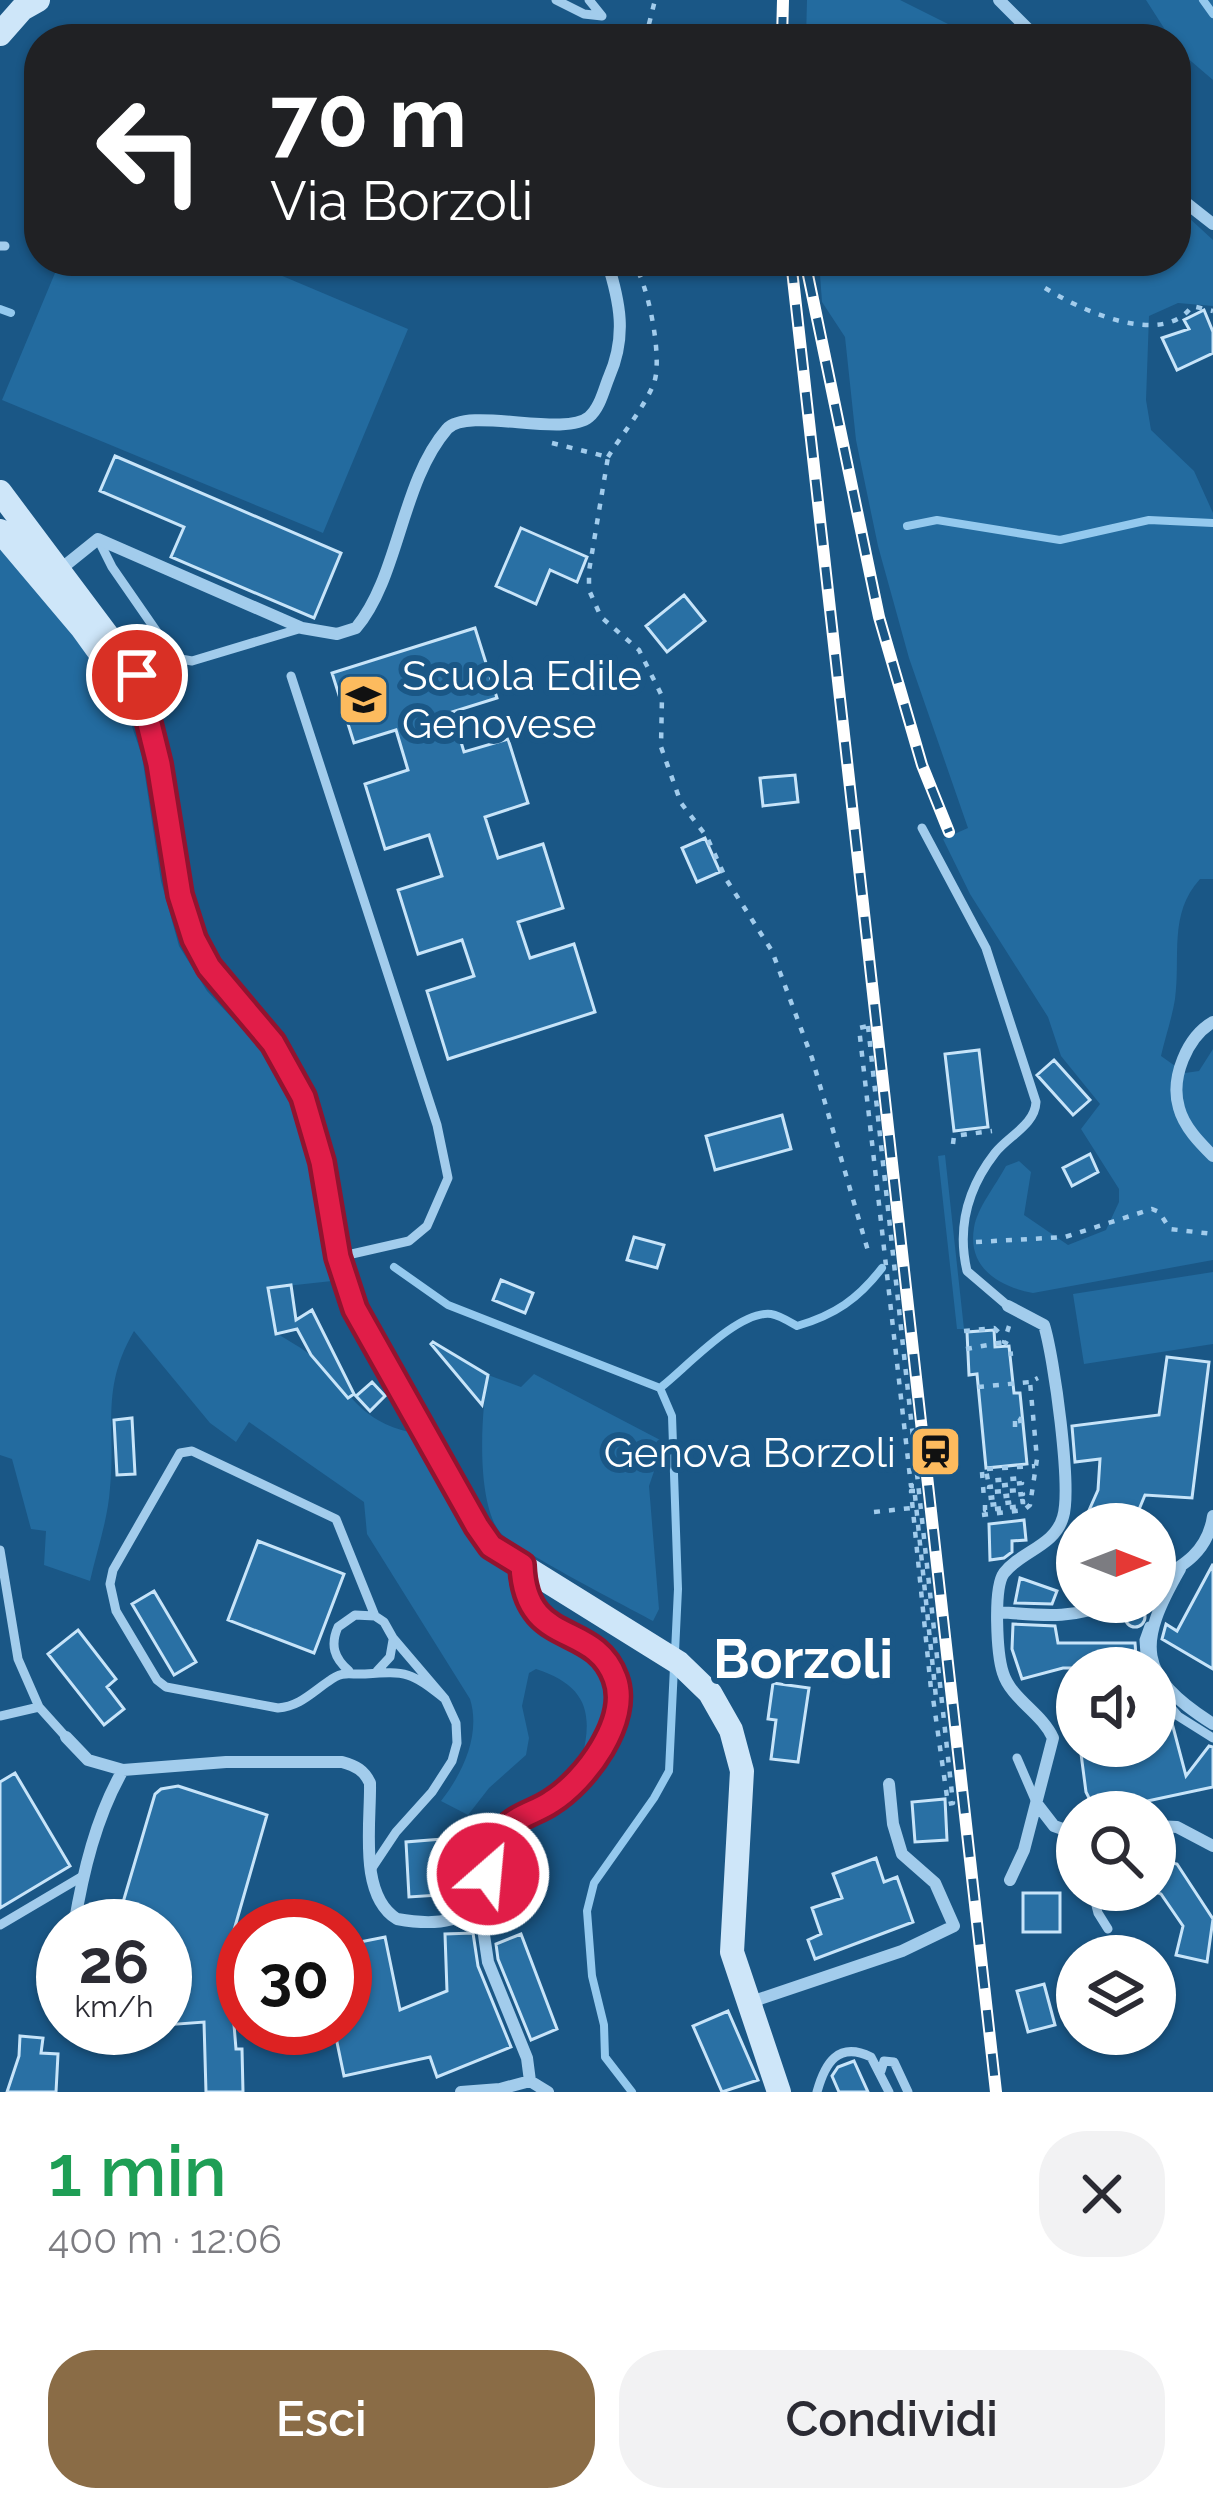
<!DOCTYPE html>
<html lang="it">
<head>
<meta charset="utf-8">
<style>
	body { margin:0; font-family:Raleway,sans-serif; background:#f2f2f3; color:#2b2b33; height:100vh; display:flex; flex-direction:column; font-size:45px; white-space:nowrap }
	* { box-sizing:border-box; margin:0 }
	p { font-size:39px; color:#7c7c81 }
	.icon { flex:none; width:66px; height:66px; fill:none; stroke:currentColor; stroke-width:2; stroke-linecap:round; stroke-linejoin:round }
	.map { position:relative; height:2092px; overflow:hidden }
	.drawer { display:flex; flex-direction:column; background:#fff; flex:1 }
	.drawer>* { flex:none }
	.guide { position:absolute; left:24px; top:24px; width:1167px; height:252px; border-radius:48px; box-shadow:0 3px 9px #0004; background:#202124; color:#fff; overflow:hidden }
	.needle { width:78px; rotate:90deg }
	.controls { position:absolute; left:1056px; top:1503px; display:grid; gap:24px }
	.controls a { display:grid; place-items:center; width:120px; height:120px; border-radius:50%; background:#fff; box-shadow:0 3px 9px #0004; font-size:60px }
	.speed { position:absolute; left:36px; top:1899px; display:flex; gap:24px; font-size:60px; font-weight:700; text-align:center }
	.speed>* { display:grid; place-content:center; width:156px; height:156px; border-radius:50%; background:#fff; box-shadow:0 3px 9px #0004; line-height:1 }
	.speed small { font-size:30px; font-weight:400 }
	.speed .limit { border:18px solid #d22; background:#fff; color:#111 }
	.pin { position:absolute; display:grid; place-items:center; width:102px; height:102px; color:#fff; margin:-51px; border:6px solid #fff; border-radius:50%; box-shadow:0 3px 12px #0007 }
	.me { position:absolute; width:132px; margin:-66px; rotate:27deg; stroke-linejoin:round; filter:drop-shadow(0 0 9px #0008) }
	.turn { display:flex; align-items:center; gap:42px; height:252px; padding:0 48px; font-size:54px }
	.turn .icon { width:156px; height:156px; stroke-width:2.5 }
	.turn b { display:block; font-size:84px; line-height:102px }
	.round { display:grid; place-items:center; flex:none; width:126px; height:126px; border-radius:48px; background:#f2f2f3 }
	.summary { display:flex; align-items:center; justify-content:space-between; height:204px; padding:0 48px }
	h1 { font-size:72px; font-weight:600; line-height:90px; color:#1e9e55 }
	.action { display:flex; gap:24px; margin-top:auto; padding:24px 48px }
	.action a { flex:1; height:138px; border-radius:48px; background:#8a6c46; color:#fff; font-size:48px; font-weight:600; line-height:138px; text-align:center }
	.action a+a { background:#f2f2f3; color:#2b2b33 }
	.map>svg:first-child { display:block }
</style>
</head>
<body>
<div class="map">
<svg width="1213" height="2092" viewBox="0 0 1213 2092">
	<rect width="100%" height="100%" fill="#1a5786"/>
	<path fill="#236b9f" d="M807 0H900L978 39H806Z
		M1146 0H1213V80L1178 50 1176 39H1171Z
		M1176 206 1213 240V306L1178 303 1149 316 1146 400 1151 430 1194 471 1213 513V879H1200C1168 914 1181 957 1175 999 1172 1018 1165 1038 1161 1056L1185 1073 1199 1071 1213 1049V1260L1033 1293C1000 1287 967 1268 974 1228 977 1208 996 1185 1006 1166L1019 1161 1031 1172 1024 1215 1068 1245 1106 1230 1119 1202V1189L1081 1129 1100 1104 1061 1056 1048 1017 970 894 943 839 968 828 909 658 878 546 856 440 845 337 822 302 819 261H1176Z
		M60 261H247L408 329 323 533 2 400Z
		M0 542 123 700 142 756 161 881 179 946 207 991 271 1060 292 1102 306 1139 314 1199 332 1281 268 1288 276 1333C287 1340 299 1346 309 1354 350 1386 354 1421 414 1433 443 1476 476 1518 503 1563 513 1579 511 1598 524 1613 546 1638 588 1643 605 1673 620 1701 596 1735 582 1758 594 1711 585 1685 536 1669L529 1673 522 1706 529 1738 526 1755 489 1788 468 1815 441 1801C463 1773 481 1734 470 1699L367 1534 364 1502 249 1422 236 1442 210 1423 134 1331C100 1389 116 1428 110 1488 108 1519 97 1550 90 1581L44 1565 46 1531 31 1529 12 1459 0 1455Z
		M945 1155 964 1329H957L938 1156Z
		M1213 1272V1344L1084 1364 1073 1294Z
		M534 1374 664 1442 649 1486 659 1609 653 1621C627 1607 510 1547 499 1531 476 1499 481 1413 488 1375L521 1387Z"/>
	<g fill="none" stroke-linecap="round" stroke-linejoin="round">
		<path stroke="#94c9ee" stroke-width="8" d="M1203 0 1213 14
			M0 309 11 313
			M907 526 937 520 1060 540 1149 520 1213 523
			M394 1267 448 1305 660 1388 672 1416 678 1589 675 1652
			M660 1388C685 1369 738 1310 771 1314 779 1315 790 1322 797 1326 835 1315 858 1299 882 1268
			M632 2092 605 2057 604 2025 592 1976 587 1911 594 1883 654 1798 669 1771 674 1667"/>
	</g>
	<path fill="#2970a4" stroke="#c7e4f9" stroke-width="3" d="M1204 310 1213 332V353L1177 370 1162 338 1189 329 1184 320Z
		M115 456 341 553 314 618 171 557 184 527 100 491Z
		M521 528 587 557 577 582 550 570 536 604 496 586Z
		M684 595 705 621 667 652 646 626Z
		M475 628 497 698 452 712 464 752 508 739 528 803 485 817 498 858 543 844 563 908 518 922 530 958 574 944 595 1012 448 1059 427 991 474 976 462 940 418 954 398 890 442 876 429 835 385 849 365 784 408 770 396 730 354 743 332 673Z
		M795 775 798 802 763 806 760 778Z
		M705 838 720 872 697 882 682 848Z
		M979 1050 988 1127 954 1131 945 1054Z
		M1054 1060 1090 1100 1073 1115 1037 1075Z
		M782 1115 791 1149 715 1170 706 1136Z
		M1090 1154 1098 1172 1072 1186 1063 1168Z
		M634 1237 664 1245 657 1268 627 1260Z
		M501 1280 533 1293 525 1313 493 1300Z
		M291 1285 296 1320 312 1310 354 1394 348 1398 311 1355 297 1329 276 1334 268 1288Z
		M994 1330 995 1347 1009 1346 1014 1393H1020L1027 1464 986 1468 977 1374 969 1375 967 1332Z
		M433 1342 488 1375 482 1405 431 1344Z
		M1167 1357 1209 1362 1192 1498 1145 1495 1133 1524H1083L1098 1490 1100 1459 1075 1462 1072 1426 1159 1415Z
		M372 1382 385 1396 370 1411 356 1396Z
		M132 1418 135 1474 117 1475 114 1420Z
		M1024 1520 1026 1540 1012 1541V1552L1004 1558 990 1560 989 1524Z
		M258 1541 344 1574 314 1653 228 1620Z
		M1213 1564V1669L1162 1639 1166 1624 1177 1631Z
		M1020 1578 1057 1591 1052 1604 1015 1603Z
		M154 1591 196 1662 174 1675 132 1604Z
		M1125 1617a10 10 0 1 1 20 0a10 10 0 1 1-20 0Z
		M1013 1624 1055 1626 1058 1643H1135L1137 1668H1063L1022 1679 1012 1649Z
		M78 1630 116 1679 107 1687 124 1709 104 1725 48 1654Z
		M773 1683 809 1688 798 1762 771 1759 776 1720 768 1719Z
		M1155 1703 1172 1723 1186 1776 1209 1746 1213 1747V1787L1096 1812 1086 1792 1080 1746H1155Z
		M15 1773 70 1866 0 1908V1782Z
		M178 1786 267 1815 228 1951 236 2049H242L243 2092H206L204 2022 165 2025V1926H116L155 1794 161 1789Z
		M945 1799 947 1840 915 1842 912 1802Z
		M467 1837 470 1893 409 1897 406 1842Z
		M876 1858 884 1882 897 1877 913 1922 815 1959 808 1940 821 1934 812 1908 842 1898 833 1874Z
		M1155 1859 1177 1864 1213 1919 1207 1962 1176 1955 1183 1926 1161 1894 1155 1892Z
		M1023 1893H1060V1932H1023Z
		M473 1933 478 1966 511 2047 437 2077 430 2057 344 2076 334 2028H345V1945L385 1937 400 2010 447 1991 445 1934Z
		M521 1934 557 2029 531 2040 498 1959 496 1944Z
		M1044 1984 1055 2025 1028 2032 1017 1991Z
		M728 2011 758 2080 722 2092 693 2026Z
		M20 2036 43 2038 41 2053 58 2054 56 2092H7L19 2056Z
		M854 2061 868 2092H839L832 2076 838 2067Z"/>
	<g fill="none" stroke-linecap="round" stroke-linejoin="round">
		<path stroke="#a2ccec" stroke-width="4.5" stroke-dasharray="6 9" stroke-linecap="butt" d="M650 39 649 24 655 0
			M1045 288C1082 311 1163 348 1192 306L1213 311
			M552 443 608 457 589 571V590L601 617 639 650 662 696 661 747 681 803 707 837 726 879 772 951 812 1058 868 1251
			M608 457C622 434 644 408 654 383 663 358 648 281 632 261
			M868 1026 953 1803 948 1804 933 1698H936L935 1688 914 1486H911L859 1028Z
			M953 1144 954 1136 992 1131
			M976 1242 1065 1237 1152 1209 1159 1212 1170 1229 1213 1234
			M1009 1326 1004 1342 1010 1345 1011 1356
			M964 1331 994 1328 1004 1337
			M966 1349 1004 1342
			M978 1387 1030 1382
			M1015 1427V1416L1020 1419 1021 1427
			M987 1469 1035 1466
			M982 1472 984 1499
			M915 1491H911L931 1689 935 1688
			M985 1505V1510L1023 1506V1501L989 1505 988 1498 1023 1494 1022 1490 989 1492V1487L1022 1483 1021 1478 988 1481 986 1469
			M874 1512 912 1508
			M982 1515 1024 1510 1030 1505 1037 1459 1030 1382 1038 1378"/>
		<path stroke="#a2ccec" stroke-width="9" d="M556 0 584 14 602 16
			M589 0 602 16
			M0 246H5
			M98 539 112 567 175 658 192 661 302 628
			M291 676 437 1125 448 1178 427 1226 409 1241 343 1256
			M922 828 986 948 1036 1102C1035 1125 1008 1136 995 1153 967 1189 957 1228 967 1271L1008 1306
			M0 1550 18 1659 39 1707
			M1146 1668 1144 1640 1149 1626
			M349 1671C334 1658 330 1645 338 1627L355 1615 375 1616
			M377 1671 390 1657 393 1640
			M1155 1689 1178 1716 1213 1738
			M0 1716 39 1707 66 1737
			M1017 1758 1036 1802
			M372 1868 396 1832 432 1792 452 1761 457 1743 456 1723 445 1699 393 1638 384 1622 375 1616 336 1519 192 1451 180 1453 113 1570 110 1584 116 1611 157 1680 166 1687 278 1708C300 1706 311 1693 329 1681 343 1670 350 1675 365 1674 407 1671 411 1672 445 1699
			M1092 1890 1098 1913 1108 1929
			M0 1925 83 1876
			M881 2071 884 2061 894 2062 908 2092
			M817 2092C825 2063 838 2041 871 2057L889 2092"/>
		<path stroke="#a2ccec" stroke-width="12" d="M999 0 1038 39
			M1176 195 1213 224
			M57 572 98 539 302 628 337 634 356 628C399 577 401 482 447 429 468 406 564 438 589 417 600 408 604 389 609 377 627 336 620 302 607 261
			M1213 1022C1187 1037 1170 1078 1179 1108 1184 1127 1200 1143 1213 1156
			M1008 1306 1044 1325C1054 1357 1072 1488 1063 1517 1055 1546 1021 1551 1004 1573 993 1588 997 1655 1003 1673 1011 1699 1042 1713 1053 1738L1024 1850 1010 1880
			M1180 1569C1137 1644 1136 1675 1213 1724
			M1155 1581C1184 1566 1208 1551 1213 1516
			M998 1612C1038 1615 1076 1620 1112 1602
			M66 1737 88 1760 123 1770 226 1762H342C356 1766 364 1770 370 1783 371 1823 358 1895 397 1919 419 1923 449 1925 468 1912 493 1894 486 1852 505 1829 516 1816 538 1811 552 1802 583 1781 625 1727 618 1687 606 1624 525 1649 522 1566
			M1037 1804 1054 1826 1077 1834
			M1155 1826 1177 1827 1213 1846
			M479 1901 488 1962 527 2058 530 2081
			M74 1926C83 1872 96 1817 123 1770
			M748 2003 902 1951 954 1926 935 1883 902 1854 893 1824 889 1784
			M461 2092 500 2089 530 2081 548 2092"/>
		<path stroke="#cee6f9" stroke-width="24" d="M0 34 22 9 38 0
			M0 492 137 675 159 765 180 895 193 939 209 967 273 1043 303 1097 322 1162 338 1257 355 1309 477 1525 491 1546 679 1663 710 1693 731 1730 742 1771 732 1952 779 2092
			M0 531 82 628 139 707"/>
		<defs>
			<path id="rail" d="M782 39 783 0
				M791 261 996 2092
				M808 275 879 617 922 765 949 832"/>
		</defs>
		<use href="#rail" stroke="#fff" stroke-width="12"/>
		<use href="#rail" stroke="#1a5786" stroke-width="8" stroke-dasharray="22" stroke-linecap="butt"/>
	</g>
	<g fill="none" stroke-linecap="round" stroke-linejoin="round">
		<defs>
			<path id="route" d="M137 675 159 764 180 895 194 939 209 967 273 1043 303 1097 322 1162 338 1257 355 1309 477 1526 491 1546 522 1565C525 1649 594 1620 615 1678 631 1720 585 1781 551 1802 537 1812 515 1816 504 1831 495 1842 492 1860 488 1874"/>
		</defs>
		<use href="#route" stroke="#92132f" stroke-width="30"/>
		<use href="#route" stroke="#e11d48" stroke-width="21"/>
	</g>
	<defs>
		<symbol id="school-square" viewBox="-11 -11 22 22"><rect x="-9" y="-9" width="18" height="18" rx="4" fill="#fdbb5e" stroke="#1a5786"/><path d="M0-5L7-2L0 1L-7-2ZM-4 1L0 2.5L4 1V4Q0 6-4 4Z" fill="#111"/></symbol>
		<symbol id="station-square" viewBox="-11 -11 22 22"><rect x="-9" y="-9" width="18" height="18" rx="4" fill="#fdbb5e" stroke="#1a5786"/><path d="M-3-6H3Q5-6 5-4V2Q5 4 3 4L4.5 6H3L1.5 4h-3L-3 6H-4.5L-3 4Q-5 4-5 2V-4Q-5-6-3-6ZM-3.5-4v3h7v-3ZM-3.5 1v1.5H-2V1ZM2 1v1.5H3.5V1Z" fill="#111"/></symbol>
	</defs>
	<g fill-rule="evenodd">
		<use href="#school-square" x="334" y="670" width="59" height="59"/>
		<use href="#station-square" x="906" y="1422" width="59" height="59"/>
	</g>
	<g text-anchor="middle" dominant-baseline="central" stroke-width="12" stroke-linejoin="round" paint-order="stroke">
		<g font-size="42" fill="#fff" stroke="#1a5786" text-anchor="start">
			<text x="402" y="675">Scuola Edile<tspan x="402" dy="48">Genovese</tspan></text>
			<text x="896" y="1452" text-anchor="end">Genova Borzoli</text>
		</g>
		<g font-size="54" font-weight="bold" fill="#fff" stroke="#1a5786">
			<text x="803" y="1659">Borzoli</text>
		</g>
	</g>
</svg>
<div class="controls">
<a><svg class="needle" viewBox="-14 -14 28 28"><path d="M0-13l5 13h-10z" fill="#e53935"/><path d="M0 13l5-13h-10z" fill="#7c7c81"/></svg></a>
<a><svg class="icon" aria-label="sound" viewBox="0 0 24 24"><path d="M4 9h4l5-4v14l-5-4H4zM17 9q2 3 0 6"/></svg></a>
<a><svg class="icon" aria-label="search" viewBox="0 0 24 24"><circle cx="10" cy="10" r="6"/><path d="M15 15l6 6"/></svg></a>
<a><svg class="icon" aria-label="layers" viewBox="0 0 24 24"><path d="M12 4l9 5-9 5-9-5zM3 14l9 5 9-5"/></svg></a>
</div>
<div class="speed"><div>26<small>km/h</small></div><div class="limit">30</div></div>
<div class="pin" style="left:137px;top:675px;background:#d93025"><svg class="icon" aria-label="arrive" viewBox="0 0 24 24"><path d="M6 21V4h12l-3 4 3 4H6"/></svg></div>
<svg class="me" style="left:488px;top:1874px" viewBox="-20 -20 40 40"><circle r="17" fill="#e11d48" stroke="#fff" stroke-width="3"/><path d="M0-11L8 9 0 5-8 9z" fill="#fff"/></svg>
<div class="guide">
<div class="turn"><svg class="icon" aria-label="left" viewBox="0 0 24 24"><path d="M17 20v-9H6M10 6l-5 5 5 5"/></svg><div><b>70 m</b>Via Borzoli</div></div>
</div>
</div>
<section class="drawer">
<div class="summary"><div><h1>1 min</h1><p>400 m · 12:06</p></div><a class="round"><svg class="icon" aria-label="close" viewBox="0 0 24 24"><path d="M6 6l12 12M18 6L6 18"/></svg></a></div>
<div class="action"><a>Esci</a><a>Condividi</a></div>
</section>
</body>
</html>
